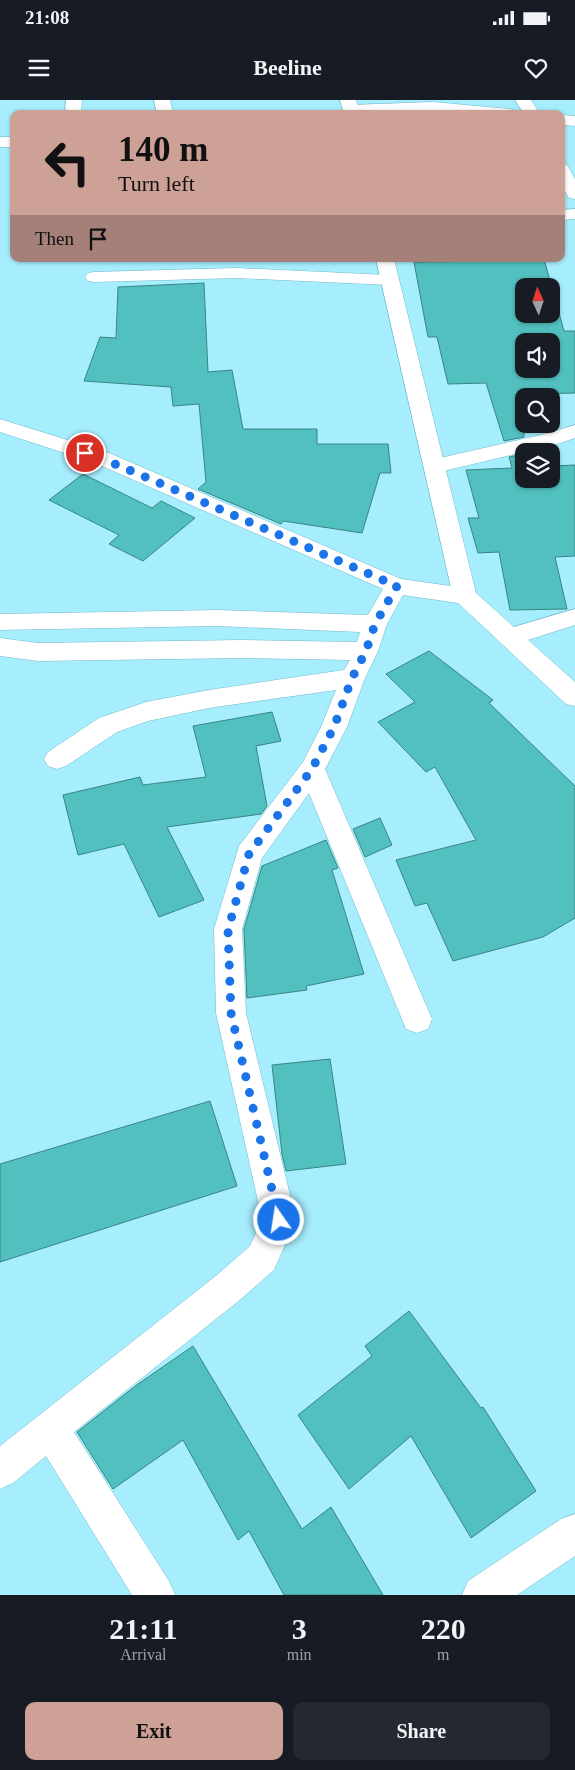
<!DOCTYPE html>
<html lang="en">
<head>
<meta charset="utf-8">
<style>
	body { margin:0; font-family:Georgia,serif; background:#242831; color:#f1f3f6; height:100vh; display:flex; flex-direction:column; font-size:19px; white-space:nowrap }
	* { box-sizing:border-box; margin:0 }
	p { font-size:16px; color:#9ea1a6 }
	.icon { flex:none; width:28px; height:28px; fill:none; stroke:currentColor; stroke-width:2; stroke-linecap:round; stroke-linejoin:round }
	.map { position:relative; height:1495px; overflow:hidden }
	.panel { display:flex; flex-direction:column; background:#171b24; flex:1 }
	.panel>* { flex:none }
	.hud { position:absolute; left:10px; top:10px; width:555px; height:152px; border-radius:10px; box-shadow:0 1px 4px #0004; background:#cea197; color:#111; overflow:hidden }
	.needle { width:32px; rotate:357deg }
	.fabs { position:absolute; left:515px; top:178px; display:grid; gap:10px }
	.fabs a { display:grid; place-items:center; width:45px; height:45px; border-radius:10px; background:#171b24; box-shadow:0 1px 4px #0004; font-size:25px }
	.pin { position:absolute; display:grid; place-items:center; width:42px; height:42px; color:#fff; margin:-21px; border:2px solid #fff; border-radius:50%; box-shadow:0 1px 5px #0007 }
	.me { position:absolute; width:55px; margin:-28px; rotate:347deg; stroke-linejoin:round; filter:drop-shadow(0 0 4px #0008) }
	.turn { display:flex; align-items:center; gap:18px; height:105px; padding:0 25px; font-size:22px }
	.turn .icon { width:65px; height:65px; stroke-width:2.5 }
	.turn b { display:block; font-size:35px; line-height:42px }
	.then { display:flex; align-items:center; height:48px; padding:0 25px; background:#0003; gap:10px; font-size:19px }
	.eta { display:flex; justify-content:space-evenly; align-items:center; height:85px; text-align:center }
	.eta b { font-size:30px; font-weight:600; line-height:35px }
	.action { display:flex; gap:10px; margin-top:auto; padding:10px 25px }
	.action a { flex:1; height:58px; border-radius:10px; background:#cea197; color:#111; font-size:20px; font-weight:600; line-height:58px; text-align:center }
	.action a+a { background:#242831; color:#f1f3f6 }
	.status { display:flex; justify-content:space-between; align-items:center; height:35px; padding:0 25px; background:#171b24; direction:ltr }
	.status svg { height:14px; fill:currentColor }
	header { display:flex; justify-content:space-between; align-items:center; height:65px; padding:0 25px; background:#171b24; font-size:22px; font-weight:600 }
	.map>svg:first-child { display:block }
</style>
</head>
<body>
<div class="status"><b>21:08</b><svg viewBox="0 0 49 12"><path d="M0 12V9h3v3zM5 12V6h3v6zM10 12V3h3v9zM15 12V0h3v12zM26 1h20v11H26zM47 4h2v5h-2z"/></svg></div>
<header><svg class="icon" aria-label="menu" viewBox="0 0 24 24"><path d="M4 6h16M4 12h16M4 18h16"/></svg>Beeline<svg class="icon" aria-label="heart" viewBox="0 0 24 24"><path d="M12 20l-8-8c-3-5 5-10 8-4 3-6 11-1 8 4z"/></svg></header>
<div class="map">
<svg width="575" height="1495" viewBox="0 0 575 1495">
	<rect width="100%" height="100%" fill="#a6edfe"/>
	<path fill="#51c0bf" stroke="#398584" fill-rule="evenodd" d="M499 159H544L564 231H575V293L536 294V296H524V337L504 341 486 283 448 284 437 237H428L414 162 499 161ZM524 186H551V214H524ZM524 241H551V269H524Z
		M204 183 208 272 232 270 243 329H317V344H388L391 373H380L362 433 283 421 281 424 198 389 206 382 199 304 173 306 171 287 84 281 100 237 116 238 118 187Z
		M524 354V379H551V366L575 365V456L555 457 567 509 510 510 499 452 478 453 468 418H479L466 370 512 368 509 357Z
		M83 374 152 408 161 401 195 418 143 461 109 444 119 435 49 400Z
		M429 551 493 600 489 603 575 686V818L543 837 453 861 427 803 415 806 396 760 476 740 435 667 426 672 378 622 415 602 386 574Z
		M272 612 281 641 256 646 267 706 261 714 167 727 204 800 159 817 124 744 78 755 63 695 140 677 143 685 206 677 193 626Z
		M380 718 392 745 365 757 353 729Z
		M326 740 338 768 332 770 364 874 306 886 307 890 247 898 244 829 262 766Z
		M330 959 346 1064 286 1071 282 1054 272 965Z
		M210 1001 237 1086 0 1162V1064Z
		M409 1211 481 1308 483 1307 536 1391 471 1438 411 1336 349 1389 298 1315 372 1256 365 1246Z
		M193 1246 302 1429 331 1407 383 1495H284L249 1431 238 1440 183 1340 113 1389 77 1332 138 1284Z"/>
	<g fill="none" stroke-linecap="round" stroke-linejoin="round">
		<defs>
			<path id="minor" d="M66 0H82L81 14H65Z
				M154 0H170L173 14H157Z
				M515 0H531L540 14H524Z
				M433 2 510 9 515 11 518 14H456L433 12 347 14 343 10 346 7 351 5Z
				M561 15 575 16V26L561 25Z
				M0 37H14V47H0Z
				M561 63 567 65 575 79V99L569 98 561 84Z
				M575 109V119L561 120V110Z
				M237 168 389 175 395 176 398 180 395 184 389 185 237 178 94 182 88 181 85 177 88 173 94 172Z
				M0 319 109 353 401 479 465 488 473 490 477 496 473 502 465 504 403 495 387 524 378 551 365 578 347 627 325 669 432 919 428 929 417 933 406 929 309 693 262 758 242 829 246 913 296 1120 274 1170 241 1199 74 1332 169 1481 175 1495H132L46 1356 13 1383 0 1389V1346L217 1175 250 1146 262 1119 216 913 214 829 239 746 303 662 321 627 336 590 209 608 148 621 117 632 66 666 57 669 48 666 44 659 48 652 99 618 146 602 209 590 344 570 350 560 242 558 38 561 0 556V538L38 543 242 540 357 542 360 532 217 526 0 530V514L217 510 368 515 383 489 95 363 0 332Z
				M575 325V338L557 344 435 373 427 371 424 366 427 361 545 334Z
				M575 509V525L509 546 500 543 497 537 500 531Z
				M575 1414V1456L517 1495H462L468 1481 561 1419Z"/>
			<path id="highway" d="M340 0H356L360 14H344Z
				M376 159H394L476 493 575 582V606L566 604 457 502 453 496Z"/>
		</defs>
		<use href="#minor" stroke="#74b9ca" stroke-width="1"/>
		<use href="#highway" stroke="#74b9ca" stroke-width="1"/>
		<use href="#minor" fill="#fff" fill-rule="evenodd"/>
		<use href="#highway" fill="#fff" fill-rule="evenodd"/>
	</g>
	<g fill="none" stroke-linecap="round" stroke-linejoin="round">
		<path stroke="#1a73e8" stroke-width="9" stroke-dasharray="0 16.2" d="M85 353 120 366 397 486 375 524 366 551 352 578 334 627 312 669 249 754 228 830 231 913 279 1120"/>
	</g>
</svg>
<div class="fabs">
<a><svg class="needle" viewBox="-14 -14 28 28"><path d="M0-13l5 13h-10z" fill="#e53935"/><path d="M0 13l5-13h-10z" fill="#9ea1a6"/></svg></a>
<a><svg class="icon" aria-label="sound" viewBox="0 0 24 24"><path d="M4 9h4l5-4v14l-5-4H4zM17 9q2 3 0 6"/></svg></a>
<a><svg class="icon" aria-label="search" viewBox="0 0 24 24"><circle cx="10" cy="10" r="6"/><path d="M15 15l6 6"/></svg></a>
<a><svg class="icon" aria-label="layers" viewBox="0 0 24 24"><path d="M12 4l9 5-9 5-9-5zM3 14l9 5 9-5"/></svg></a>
</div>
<div class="pin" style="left:85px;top:353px;background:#d93025"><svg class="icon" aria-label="arrive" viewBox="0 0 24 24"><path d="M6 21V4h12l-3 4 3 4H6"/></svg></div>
<svg class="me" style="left:279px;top:1120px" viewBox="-20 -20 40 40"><circle r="17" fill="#1a73e8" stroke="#fff" stroke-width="3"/><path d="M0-11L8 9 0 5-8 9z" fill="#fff"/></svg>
<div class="hud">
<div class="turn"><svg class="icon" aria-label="left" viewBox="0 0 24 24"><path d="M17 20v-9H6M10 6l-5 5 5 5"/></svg><div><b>140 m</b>Turn left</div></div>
<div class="then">Then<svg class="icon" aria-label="arrive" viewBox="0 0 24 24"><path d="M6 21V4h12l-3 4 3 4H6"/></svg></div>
</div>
</div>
<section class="panel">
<div class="eta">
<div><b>21:11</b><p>Arrival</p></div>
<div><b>3</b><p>min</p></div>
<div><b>220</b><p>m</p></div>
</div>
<div class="action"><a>Exit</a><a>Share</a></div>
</section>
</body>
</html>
